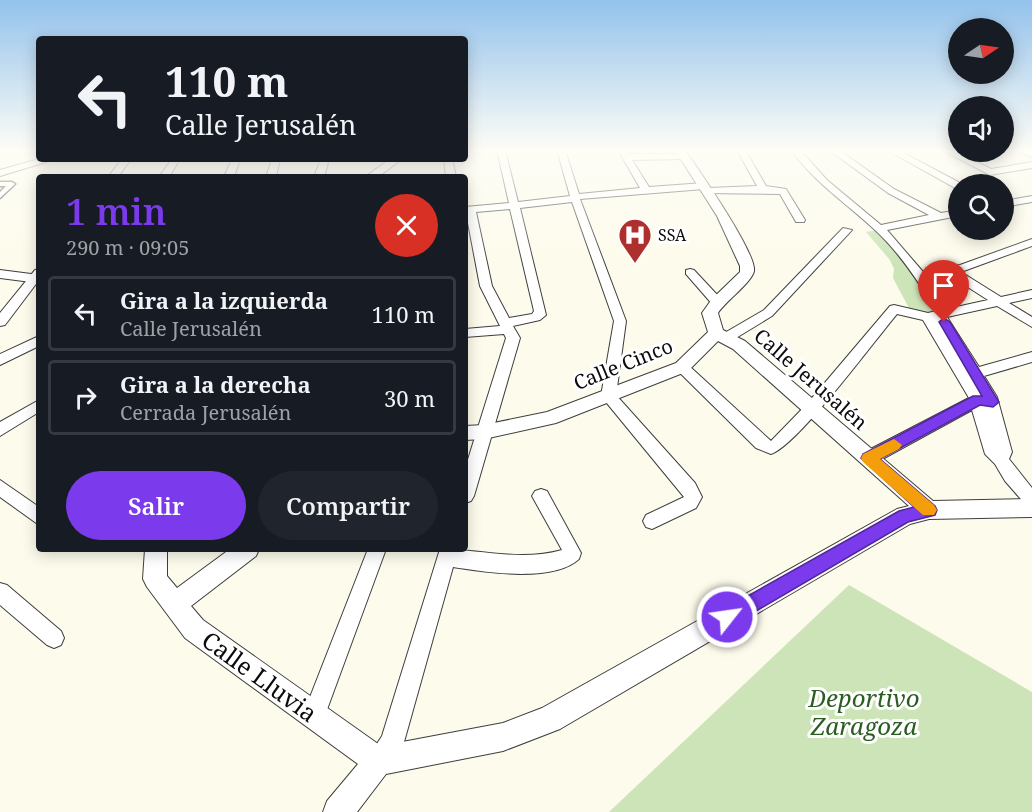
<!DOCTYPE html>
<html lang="es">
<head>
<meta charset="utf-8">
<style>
	body { margin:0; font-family:"Noto Serif",serif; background:#20242c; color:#f1f3f6; height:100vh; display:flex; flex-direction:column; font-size:22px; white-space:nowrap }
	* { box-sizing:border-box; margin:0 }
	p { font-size:20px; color:#9ea1a6 }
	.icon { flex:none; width:33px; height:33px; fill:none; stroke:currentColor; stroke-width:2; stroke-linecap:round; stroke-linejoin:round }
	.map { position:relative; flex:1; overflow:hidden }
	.panel { position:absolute; left:36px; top:174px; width:432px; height:378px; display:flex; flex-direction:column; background:#171b24; border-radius:6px; box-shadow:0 3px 15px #0003 }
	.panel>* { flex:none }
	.guide { position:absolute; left:36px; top:36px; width:432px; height:126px; border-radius:6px; box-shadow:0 3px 15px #0003; background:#171b24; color:#f1f3f6; overflow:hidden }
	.needle { width:39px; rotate:77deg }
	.controls { position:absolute; left:948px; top:18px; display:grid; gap:12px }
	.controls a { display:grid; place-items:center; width:66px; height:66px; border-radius:50%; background:#171b24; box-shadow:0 3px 15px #0003; font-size:30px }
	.pin { position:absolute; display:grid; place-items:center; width:51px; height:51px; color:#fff; margin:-62px -26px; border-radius:50% 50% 50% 0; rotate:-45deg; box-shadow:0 0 6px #0007 }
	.pin .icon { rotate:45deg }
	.me { position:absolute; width:66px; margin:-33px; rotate:60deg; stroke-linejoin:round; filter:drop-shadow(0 0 4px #0008) }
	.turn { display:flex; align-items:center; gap:21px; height:126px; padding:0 30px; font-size:27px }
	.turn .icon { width:78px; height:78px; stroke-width:2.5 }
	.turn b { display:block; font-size:42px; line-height:51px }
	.round { display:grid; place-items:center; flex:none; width:63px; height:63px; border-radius:32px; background:#20242c }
	.headline { display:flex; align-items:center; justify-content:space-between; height:102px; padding:0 30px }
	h1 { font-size:36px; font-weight:600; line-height:45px; color:#7c3aed }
	.cta { display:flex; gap:12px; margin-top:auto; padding:12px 30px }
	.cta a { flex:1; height:69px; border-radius:36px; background:#7c3aed; color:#fff; font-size:24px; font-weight:600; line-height:69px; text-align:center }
	.cta a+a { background:#20242c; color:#f1f3f6 }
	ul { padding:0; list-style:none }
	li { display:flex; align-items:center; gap:18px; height:75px; margin:0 12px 9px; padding:0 18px; border:3px solid #363941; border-radius:6px }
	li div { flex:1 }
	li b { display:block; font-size:22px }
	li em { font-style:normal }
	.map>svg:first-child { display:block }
</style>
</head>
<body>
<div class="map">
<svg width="1032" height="812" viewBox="0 0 1032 812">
	<rect width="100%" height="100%" fill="#fdfbeb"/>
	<path fill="#cde4b8" d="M878 230 909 261 943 314 911 312 893 278 894 269 890 260 866 232Z
		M849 585 1032 692V812H609Z"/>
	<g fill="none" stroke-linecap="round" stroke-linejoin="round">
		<defs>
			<path id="pedestrian" d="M0 182H12L15 184 0 198V192L6 186H0Z"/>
			<path id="minor" d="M497 150H505L518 202 570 196 557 150H565L579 194 640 188 618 150H626L629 154H686L687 156 683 159 632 160 649 187 704 183 709 186 704 189 580 199 626 321 616 395 695 483 702 497 696 508 652 529 646 527 643 521 646 515 684 497 601 396 614 321 572 202 520 208 546 315 540 320 513 326 520 338 474 496 471 501 465 503V469L506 338 504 334 465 337V329L500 326 480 286 465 207 509 203ZM510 209 534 311 532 314 509 318 492 286 476 212Z
				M737 150H745L766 186 786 189 805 220 804 222H796L780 194 705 193 703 191 708 188 757 186Z
				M791 150H800L827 180 881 225 929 215 888 193 829 150H839L894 189 941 213 958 210V216L887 230 924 273 960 265 1032 239V246L961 272 1001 297 1032 290V298L1009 303 1032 317V327L997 306 947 317 979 367 1032 352V362L984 376 997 397 1012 452 1009 459 1032 488V507L1026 505 1005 481 995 464 985 454 972 410 875 463 869 464 863 463 861 458 863 453 969 398 923 320 897 314C874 341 798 445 771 454L756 448 677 370 675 367 677 364H687L771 441 806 405 890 306 894 305 928 313 936 311C919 282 900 253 875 230 846 203 814 182 791 150ZM949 275 988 300 947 309 928 279Z
				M887 150H898L962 184H958V189L955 188Z
				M942 150H953L991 169 1032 162V168L990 175Z
				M1019 150 1032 151V157L1020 152Z
				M122 159H131L118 177H108Z
				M172 159H180L169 177H159Z
				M232 159H240L234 177H224Z
				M272 159H280L276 177H266Z
				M321 159H329L324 177H314Z
				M444 159H452L456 177H446Z
				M1032 196V202L1004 207V201Z
				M843 228 852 230 772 316 731 341H721L719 338 721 335 764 310Z
				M39 269V280L5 325 0 326V313L35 270Z
				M690 269 694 270 721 299V305H713L686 274V270Z
				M39 336V346L0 365V354Z
				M39 400V412L0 436V422Z
				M0 480 39 507V525L0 497Z
				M541 489 547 491 581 553 579 559C553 583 485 572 453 567L404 742 386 769 378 773 370 769 366 761 382 736 440 549C480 549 519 562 562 550L532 496 535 491Z
				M368 549H386L325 715 322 723 314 726 306 723 303 715Z
				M0 583 7 585 61 631 64 638 61 645 54 648 47 645 0 605Z"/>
			<path id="tertiary" d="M675 150H685C698 169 757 253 754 271 752 282 725 302 718 313L723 330 745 341 933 501 1032 499V517L929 519 910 524 560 729 503 751 386 774 357 812H323L327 801 358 764 185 638 147 587 143 579 145 549H167V576L177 588 230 549H259L256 556 191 606 203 620 381 746 503 723 542 708 897 509 909 506 733 349 718 341 688 371 556 423 484 439 465 440V426L484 425 547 412 676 363 708 332 702 313 712 299 740 272V266L717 216Z
				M39 159H56L0 176V170Z
				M390 159H402L378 177H365Z
				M0 270 39 275V283L0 278Z"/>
		</defs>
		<use href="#pedestrian" stroke="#3e3e3e" stroke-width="3"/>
		<use href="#minor" stroke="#3e3e3e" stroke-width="2"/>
		<use href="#tertiary" stroke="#3e3e3e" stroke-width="2"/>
		<use href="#pedestrian" fill="#fff" fill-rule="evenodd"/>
		<use href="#minor" fill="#fff" fill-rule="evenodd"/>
		<use href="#tertiary" fill="#fff" fill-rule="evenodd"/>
	</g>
	<linearGradient id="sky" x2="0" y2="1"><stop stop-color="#93c2ec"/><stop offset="0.57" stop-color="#fefdf6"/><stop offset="1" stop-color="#fefdf6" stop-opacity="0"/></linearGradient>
	<rect width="1032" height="264" fill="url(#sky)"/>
	<path fill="#7c3aed" stroke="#51269a" stroke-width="1.5" d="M944 318 950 322 999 402 993 407 980 405 880 459 935 506 937 510 935 515 908 522 734 624 727 627 721 624 718 617 721 611 899 511 914 507 861 458 863 454 973 396H982L939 322Z"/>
	<path fill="#f59e0b" d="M894 439 902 445 899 449 880 459 934 505 937 510 934 515H923L863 462 861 458 863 454Z"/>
	<defs>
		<symbol id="hospital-pin" viewBox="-11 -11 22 30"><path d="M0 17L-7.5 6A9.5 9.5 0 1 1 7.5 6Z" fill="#af2f2f" stroke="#fff"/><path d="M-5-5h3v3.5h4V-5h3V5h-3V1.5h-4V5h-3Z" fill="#fff"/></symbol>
	</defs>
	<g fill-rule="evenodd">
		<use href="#hospital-pin" x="616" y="216" width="38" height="52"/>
	</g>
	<g text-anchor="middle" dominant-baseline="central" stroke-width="6" stroke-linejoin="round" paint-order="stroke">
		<g font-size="16" fill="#0b0b0b" stroke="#fff" text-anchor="start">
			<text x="658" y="235">SSA</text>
		</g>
		<g font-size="20" fill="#0b0b0b" stroke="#fff">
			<text transform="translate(623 364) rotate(-22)">Calle Cinco</text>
			<text transform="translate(811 379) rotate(41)">Calle Jerusalén</text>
		</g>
		<g font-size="24" fill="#0b0b0b" stroke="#fff">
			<text transform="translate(260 676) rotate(36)">Calle Lluvia</text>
		</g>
		<g font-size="24" font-style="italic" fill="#2b5d21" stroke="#fff">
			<text x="864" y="697">Deportivo<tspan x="864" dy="28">Zaragoza</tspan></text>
		</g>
	</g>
</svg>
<div class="controls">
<a><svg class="needle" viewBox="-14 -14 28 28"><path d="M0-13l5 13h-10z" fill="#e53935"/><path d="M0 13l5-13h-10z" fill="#9ea1a6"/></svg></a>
<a><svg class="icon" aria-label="sound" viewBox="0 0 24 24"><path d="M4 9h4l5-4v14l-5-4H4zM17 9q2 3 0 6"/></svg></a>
<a><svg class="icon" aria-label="search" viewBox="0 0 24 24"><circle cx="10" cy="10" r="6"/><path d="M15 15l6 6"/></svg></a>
</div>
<div class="pin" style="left:944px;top:322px;background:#d93025"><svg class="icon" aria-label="arrive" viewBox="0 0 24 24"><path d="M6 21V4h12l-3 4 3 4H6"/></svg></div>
<svg class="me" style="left:727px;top:617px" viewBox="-20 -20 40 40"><circle r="17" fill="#7c3aed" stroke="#fff" stroke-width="3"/><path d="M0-11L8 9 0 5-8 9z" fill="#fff"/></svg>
<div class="guide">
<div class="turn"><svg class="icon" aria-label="left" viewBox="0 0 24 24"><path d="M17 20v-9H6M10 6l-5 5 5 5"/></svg><div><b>110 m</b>Calle Jerusalén</div></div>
</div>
<section class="panel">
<div class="headline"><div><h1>1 min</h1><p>290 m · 09:05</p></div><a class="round" style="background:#d93025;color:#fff"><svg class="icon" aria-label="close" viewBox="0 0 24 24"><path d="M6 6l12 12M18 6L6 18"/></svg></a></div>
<ul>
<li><svg class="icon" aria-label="left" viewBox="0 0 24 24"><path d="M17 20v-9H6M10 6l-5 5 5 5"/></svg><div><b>Gira a la izquierda</b><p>Calle Jerusalén</p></div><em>110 m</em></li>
<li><svg class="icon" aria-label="right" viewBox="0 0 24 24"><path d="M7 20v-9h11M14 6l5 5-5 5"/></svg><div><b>Gira a la derecha</b><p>Cerrada Jerusalén</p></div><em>30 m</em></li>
</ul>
<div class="cta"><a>Salir</a><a>Compartir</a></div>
</section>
</div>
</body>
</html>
